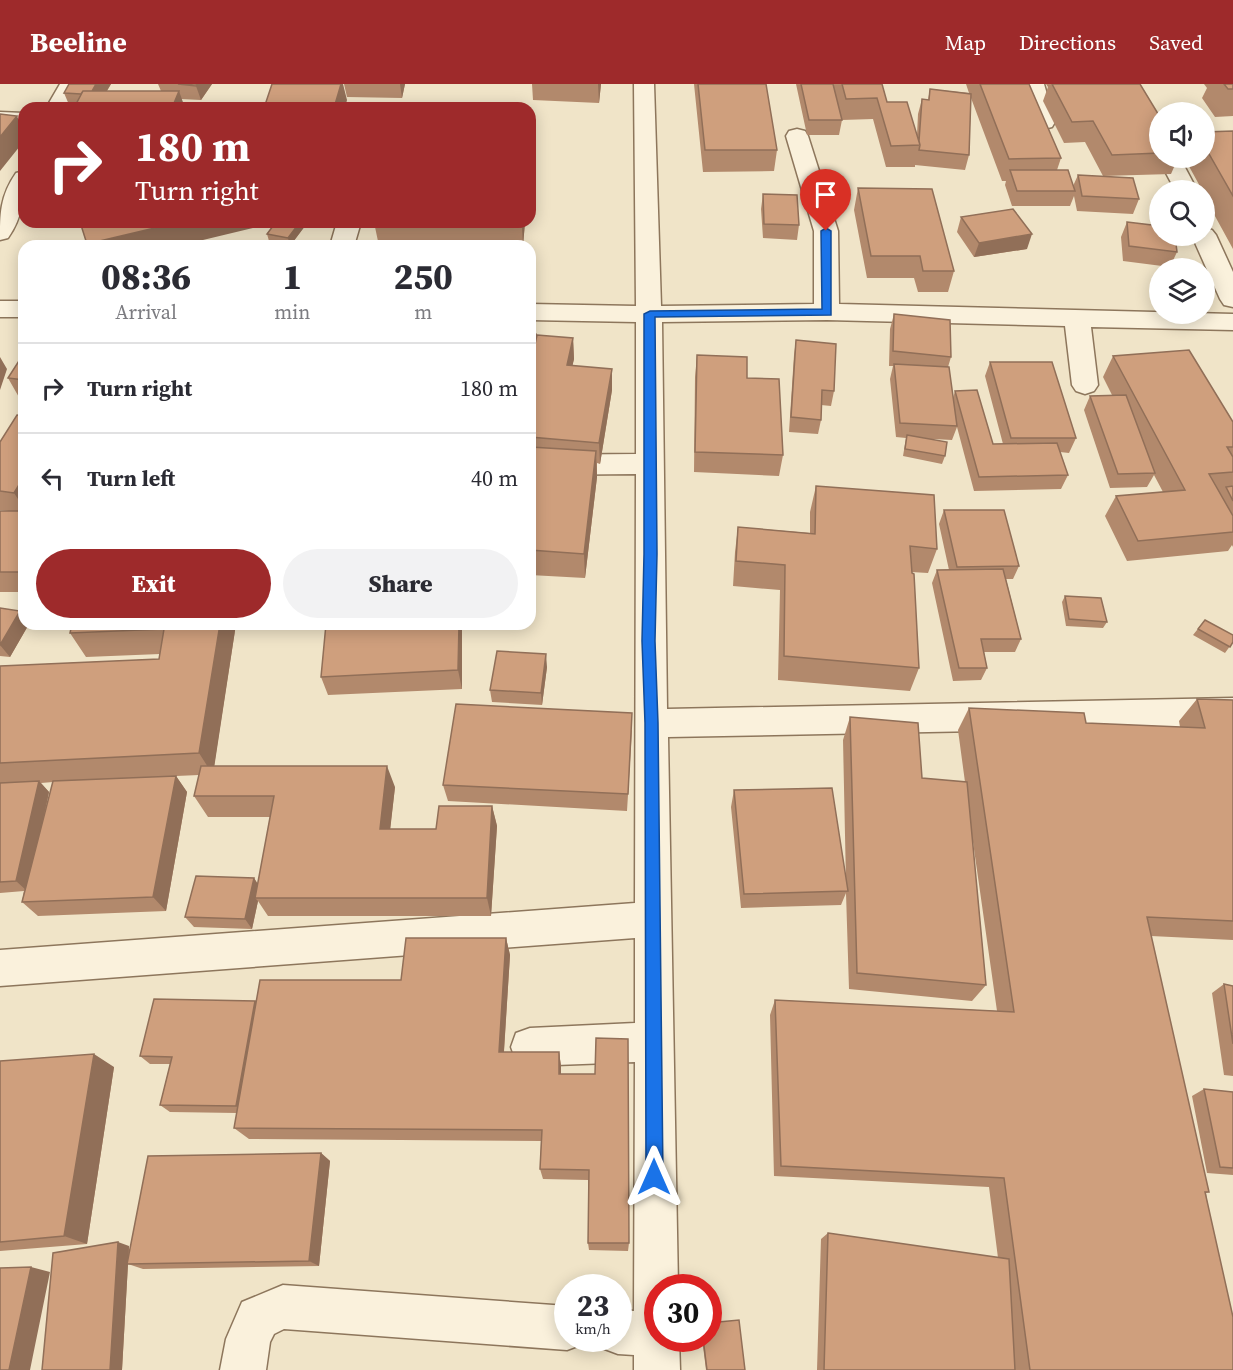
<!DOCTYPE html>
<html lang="en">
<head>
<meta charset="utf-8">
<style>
	body { margin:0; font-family:"Source Serif 4",serif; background:#f2f2f3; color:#2b2b33; height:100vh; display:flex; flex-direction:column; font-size:22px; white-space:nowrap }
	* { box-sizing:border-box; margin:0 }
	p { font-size:20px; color:#7c7c81 }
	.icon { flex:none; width:33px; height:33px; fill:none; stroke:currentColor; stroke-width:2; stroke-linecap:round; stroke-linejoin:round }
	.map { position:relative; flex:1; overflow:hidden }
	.panel { position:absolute; left:18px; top:156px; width:518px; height:390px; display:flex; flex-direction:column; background:#fff; border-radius:18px; box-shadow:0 3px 15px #0003 }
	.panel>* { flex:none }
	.guide { position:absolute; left:18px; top:18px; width:518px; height:126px; border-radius:18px; box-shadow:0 3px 15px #0003; background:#9e2a2b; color:#fff; overflow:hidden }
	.controls { position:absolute; left:1149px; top:18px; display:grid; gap:12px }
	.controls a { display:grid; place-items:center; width:66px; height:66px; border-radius:50%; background:#fff; box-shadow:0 3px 15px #0003; font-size:30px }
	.speed { position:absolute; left:554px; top:1190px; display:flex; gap:12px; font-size:30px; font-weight:700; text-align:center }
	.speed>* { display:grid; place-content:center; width:78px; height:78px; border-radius:50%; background:#fff; box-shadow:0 3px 15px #0003; line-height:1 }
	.speed small { font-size:15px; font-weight:400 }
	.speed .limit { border:9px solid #d22; background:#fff; color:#111 }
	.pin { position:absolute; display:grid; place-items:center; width:51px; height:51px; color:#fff; margin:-62px -26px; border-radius:50% 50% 50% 0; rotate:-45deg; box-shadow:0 0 6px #0007 }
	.pin .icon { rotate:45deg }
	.me { position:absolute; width:66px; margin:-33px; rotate:0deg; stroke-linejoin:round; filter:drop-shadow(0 0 4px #0008) }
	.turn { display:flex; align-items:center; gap:21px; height:126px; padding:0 18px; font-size:27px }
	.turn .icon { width:78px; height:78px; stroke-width:2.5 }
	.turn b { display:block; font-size:42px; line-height:51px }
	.eta { display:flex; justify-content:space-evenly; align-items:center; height:102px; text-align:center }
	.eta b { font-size:36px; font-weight:800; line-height:42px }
	.primary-button { display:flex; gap:12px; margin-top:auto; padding:12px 18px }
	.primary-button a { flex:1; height:69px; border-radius:36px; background:#9e2a2b; color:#fff; font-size:24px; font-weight:800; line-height:69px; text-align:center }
	.primary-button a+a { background:#f2f2f3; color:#2b2b33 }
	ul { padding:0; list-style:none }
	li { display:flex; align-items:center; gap:18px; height:90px; padding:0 18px; border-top:2px solid #e1e1e2 }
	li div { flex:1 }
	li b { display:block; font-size:22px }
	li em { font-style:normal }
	header { display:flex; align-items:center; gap:36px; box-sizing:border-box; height:84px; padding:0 30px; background:#9e2a2b; color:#fff }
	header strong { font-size:28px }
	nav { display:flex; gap:33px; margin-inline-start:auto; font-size:21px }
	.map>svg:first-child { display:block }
</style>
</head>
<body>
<header>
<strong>Beeline</strong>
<nav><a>Map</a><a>Directions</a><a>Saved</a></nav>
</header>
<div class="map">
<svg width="1233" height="1286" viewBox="0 0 1233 1286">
	<rect width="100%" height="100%" fill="#f0e4c8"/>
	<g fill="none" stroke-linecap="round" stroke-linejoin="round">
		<defs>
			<path id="minor" d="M60 0H80L68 24H46Z
				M634 0H654L661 222 814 220V147L786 52 789 47 797 45 805 47 808 52 838 147 839 220 1233 230V246L1091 243 1098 301 1094 307 1085 310 1076 307 1072 301 1065 242 827 236 662 238 667 625 1233 614V642L668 653 678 1203H657V1254H679L680 1286H634V1271L618 1270 602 1264 598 1254H618V1226L634 1227 635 978 530 982 516 977 511 963 516 949 530 944 635 939V854L0 902V866L635 819 636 390 530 391V371L636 370V238L530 236V220L636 222Z
				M1024 0H1044L1055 38 1052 43 1044 45 1036 43 1033 38Z
				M0 28 24 29V41L0 40Z
				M1160 72V74H1180L1197 106H1175L1158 74Z
				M24 87C24 112 23 133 8 154L0 156C0 130 0 112 16 89Z
				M337 138H361L354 162H330Z
				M1204 144 1212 146 1216 151 1233 188V223L1224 221 1220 215 1192 152H1204Z
				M0 217H24V233H0Z
				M283 1201 567 1222V1254H585L583 1260 567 1266 284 1245 274 1250 270 1258 266 1286H220L226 1255 242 1218Z"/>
		</defs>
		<use href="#minor" stroke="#8d765c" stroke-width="3"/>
		<use href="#minor" fill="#faf1dc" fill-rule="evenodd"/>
	</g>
	<path fill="#b2896c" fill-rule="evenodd" d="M111 0 107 7H161L158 0H212L201 16 181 15 185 24 70 23 64 9Z
		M344 0H405L402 14 347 13Z
		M532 0H601L599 19 533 16Z
		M694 0H766L777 66 774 87 703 88Z
		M796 0H833L842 36 839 51H807Z
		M833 0H882L887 18 917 51 918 30 922 15 928 16 930 5 969 9 966 0H1029L1061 74 1057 86 1073 102 1078 91 1139 115 1133 130 1077 127 1074 112 1070 122H1012L1005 101 1006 97H1002L971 14 969 71 965 86 915 81V83H886L873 35 842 36Z
		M1046 0H1140L1160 33V74H1178L1171 90 1103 92 1085 58 1064 59 1043 17 1048 3Z
		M1204 0H1233V32L1215 33 1202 14 1207 4Z
		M1233 47V165L1204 112V106H1202L1185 75 1186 74H1204V48Z
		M858 104 954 187 948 208H918L914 194H867L854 126Z
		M763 110 799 141 797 156 763 154 761 125Z
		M961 133 1027 165 974 173 957 148Z
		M276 138H308L290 162 269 157 267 150Z
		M525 138 523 162H379L375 143Z
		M1127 138 1177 168 1170 183 1123 177 1121 153Z
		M894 230 951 273 948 283 953 314 955 307 993 360H1003L985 292 990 278 1076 354 1069 369 1060 368 1068 391 1061 405 974 407 957 343 952 356 933 355 945 372 942 380 903 372 906 354 896 353 890 295 893 282H889L890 245Z
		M530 249 536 250 537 252 573 254 574 275 572 282 612 306 600 380 597 379V393L585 494 530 491Z
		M796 256 834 307 831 322 821 321V336L818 350 789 348 794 271Z
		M24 269V316L20 315 8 294Z
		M697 271 747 294 783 371 779 392 694 388 695 293Z
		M1113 272 1233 338V401L1232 403 1233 402V463L1232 461 1228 467 1127 477 1105 432 1116 412 1163 408 1154 391 1147 403 1110 404 1084 326 1090 312 1112 311 1103 293Z
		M24 332V508H0V427H9L0 426V358Z
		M816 402 937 465 928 489 911 488 919 584 910 607 778 596 780 506 733 502 735 468 738 443 810 449V428Z
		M944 426 1019 482 1013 495H1006L1021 555 1015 568H984L987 584 981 596 953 597 932 499 937 486H949L939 440Z
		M1065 512 1107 538 1103 544 1066 542 1062 518Z
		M0 524 24 540H29L10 573 0 572Z
		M1205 536 1233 558 1225 569 1193 551Z
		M236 540 214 682 395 703 390 745H436L492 722 497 742 491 832H268L258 817 252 845 194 843 185 833 254 794 258 800 270 733H208L194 712 199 691 176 692 187 708 166 827 38 832 22 818 24 807 0 809V582L159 575 160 570 86 573 70 549ZM53 698 45 729 49 708 41 699Z
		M462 540V605L328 611 321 593Z
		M547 583 542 621 492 618 490 606Z
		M1197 615 1233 616V856L1151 852 1209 1108 1206 1109 1233 1286H817L821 1155 828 1149 998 1174 989 1103 774 1092 770 931 775 916 997 927 972 751 986 901 972 917 849 905 846 809 841 821 741 824 731 723 734 706 846 798 843 656 850 633 922 694 965 698 958 646 969 624 1086 639 1180 643 1179 637Z
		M632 646 627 727 448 717 443 701Z
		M506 854 510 871 504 968H559L561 982V990L629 1159 628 1167 589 1166 588 1159V1096L543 1095 540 1085 541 1057 249 1055 234 1044 237 1029 170 1028 160 1021 170 980H150L140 972 255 917 256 918 401 896Z
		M1224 900 1233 902V992L1224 991 1212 909Z
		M0 977 114 983 87 1160 0 1167Z
		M1204 1005 1233 1008V1091L1207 1089 1192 1012Z
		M321 1069 330 1077 319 1182 143 1185 128 1180 122 1286H42L129 1162V1171Z
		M702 1254H708L745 1286H706Z"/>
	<path fill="#916f58" d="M96 0H111L96 24 90 10Z
		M197 0H212L201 16 196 2Z
		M341 0H343L347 16 345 24H334Z
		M400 0H405L402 14Z
		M598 0H601L599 19Z
		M179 7 185 24H172Z
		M17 32 24 48V57L0 87V53Z
		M180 138H260L261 142 178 162H88L87 160Z
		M300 138H308L290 162 288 154Z
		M522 138H525L523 162 522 143Z
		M1032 150 1027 165 974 173 979 159Z
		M536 250 537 264 530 286V268Z
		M573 254 574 275 568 302 567 281Z
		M0 273 7 285 0 306Z
		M612 285V306L600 380 599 359Z
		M596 367 597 393 585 494 584 470Z
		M20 399 24 406V424L14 409Z
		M20 527 24 532V540H29L10 573 0 561Z
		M220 540H236L213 691 199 669Z
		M459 540H462V605L458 586Z
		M546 570 547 583 542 621 541 609Z
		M387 682 395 703 388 765 380 745Z
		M176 692 187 708 166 827 153 813Z
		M39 697 49 708 27 807 16 797Z
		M492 722 497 742 491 832 487 814Z
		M254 794 260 804 255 814 258 817 252 845 245 835Z
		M506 854 510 871 503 981 499 968Z
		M255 917 263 925 244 1029 236 1022Z
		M559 968 561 982V1003L559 990Z
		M94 970 114 983 87 1160 64 1152Z
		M321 1069 330 1077 319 1182 309 1177Z
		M118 1158 129 1162 122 1286H110Z
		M31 1183 50 1188 30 1286H9Z"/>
	<path fill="#cf9f7d" stroke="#916f58" stroke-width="1.5" d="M69 0H96L92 7H83L81 10 64 9Z
		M178 0H197L196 2Z
		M272 0H341L334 24H264Z
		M698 0H766L777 66H705Z
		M801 0H833L842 36H809Z
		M842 0H882L887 18H907L920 61 891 62 877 14 846 15Z
		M980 0H1029L1061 74 1009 75Z
		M1052 0H1140L1160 33V69L1112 71 1093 37 1072 38Z
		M1224 0H1233V5H1228Z
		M930 5 971 10 969 71 919 66 920 61 919 57 922 15 929 16Z
		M83 7H179L172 24H74Z
		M0 30 17 32 0 53Z
		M1233 47V112L1204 61V48Z
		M1010 86H1068L1075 107H1017Z
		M1078 91 1133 94 1139 115 1082 112Z
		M858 104 932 105 954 187H923L920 172H871Z
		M763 110 797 111 799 141 764 140Z
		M1013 125 1032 150 979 159 961 133Z
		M80 138H180L87 160Z
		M276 138H300L288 154 267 150Z
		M375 138H522V143H375Z
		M1127 138 1160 142V152H1175L1177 168 1129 162Z
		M894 230 950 236 951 273 893 267Z
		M530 249 536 250 530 268Z
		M537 251 573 254 567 281 612 285 599 359 530 353V283Z
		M796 256 836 260 834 307 822 306 821 336 791 333Z
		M1189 266 1233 338V363H1227L1233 373V388L1209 390 1233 432V448L1138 457 1116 412 1185 406 1113 272Z
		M24 269V296L8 294Z
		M697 271 747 273V294L779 295 783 371 695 368Z
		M990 278H1052L1076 354H1011Z
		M894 280 949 283 957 342 900 339Z
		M977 306 993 360 1057 359 1068 391 979 393 955 307Z
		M1126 311 1155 389 1118 390 1090 312Z
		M17 331 24 332V400L20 399 14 409 0 407V358Z
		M907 351 947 358 945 372 905 365Z
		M530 363 596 367 584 470 530 466Z
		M816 402 934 411 937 465 910 462 912 489 914 490 919 584 784 572 785 481 736 477 738 443 815 450Z
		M1233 402V417L1226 403Z
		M944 426H1004L1019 482 957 483Z
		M0 427H24V488H0Z
		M1003 485 1021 555H981L987 584H959L937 486Z
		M1065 512 1101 514 1107 538 1069 535Z
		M0 524 20 527 0 561Z
		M1205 536 1233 551V558L1230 563 1198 545Z
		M72 540H220L199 669 0 679V582L159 575 164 545 70 549Z
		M326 540H459L458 586 321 593Z
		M497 567 546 570 541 609 490 606Z
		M1197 615 1233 616V837L1147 833 1209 1108H1205L1233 1233V1286H1030L1004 1094 781 1082 775 916 1014 928 969 624 1084 629 1086 639 1205 644Z
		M456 620 632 629 628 710 443 701Z
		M850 633 918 639 922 694 967 698 986 901 857 889Z
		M201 682H387L380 745H436L439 722H492L487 814H255L274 712H194Z
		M176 692 153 813 22 818 53 697Z
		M39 697 16 797 0 798V699Z
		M832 704 848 807 744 810 734 706Z
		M196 792 254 794 245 835 185 833Z
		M406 854H506L499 968H559V990H595L596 954 628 955 629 1159H588L589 1086 540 1085 542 1046 234 1044 260 896H401Z
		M1224 900 1233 902V960Z
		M154 915 255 917 236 1022 160 1021 172 973 140 972Z
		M94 970 64 1152 0 1158V977Z
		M1204 1005 1233 1008V1084L1220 1083Z
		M321 1069 309 1177 127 1180 148 1072Z
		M828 1149 1009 1175 1015 1286H824Z
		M118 1158 110 1286H42L53 1169Z
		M31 1183 9 1286H0V1184Z
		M739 1236 745 1286H707L703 1254H708V1239Z"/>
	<path fill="#1a73e8" stroke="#114b97" stroke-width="1.5" d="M826 144 831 147V231L655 233 657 470 655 557 658 639 663 1093 660 1099 654 1101 648 1099 646 1093 645 639 642 557 644 470V230L650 227 822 225 821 147Z"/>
</svg>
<div class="controls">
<a><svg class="icon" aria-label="sound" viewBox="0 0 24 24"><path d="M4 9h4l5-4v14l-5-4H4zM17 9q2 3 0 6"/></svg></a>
<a><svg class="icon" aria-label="search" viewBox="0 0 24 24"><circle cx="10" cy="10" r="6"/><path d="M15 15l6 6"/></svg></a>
<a><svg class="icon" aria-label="layers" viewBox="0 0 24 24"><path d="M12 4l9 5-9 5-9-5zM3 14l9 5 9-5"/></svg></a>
</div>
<div class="speed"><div>23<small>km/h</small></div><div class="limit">30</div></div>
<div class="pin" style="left:826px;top:147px;background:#d93025"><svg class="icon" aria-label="arrive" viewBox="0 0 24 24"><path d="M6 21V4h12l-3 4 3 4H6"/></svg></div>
<svg class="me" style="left:654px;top:1093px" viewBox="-20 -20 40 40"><path d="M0-17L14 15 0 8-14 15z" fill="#1a73e8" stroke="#fff" stroke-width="4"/></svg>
<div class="guide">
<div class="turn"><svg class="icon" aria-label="right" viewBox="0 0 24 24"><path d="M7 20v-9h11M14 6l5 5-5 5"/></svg><div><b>180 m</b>Turn right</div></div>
</div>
<section class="panel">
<div class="eta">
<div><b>08:36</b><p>Arrival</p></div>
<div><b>1</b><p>min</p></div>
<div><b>250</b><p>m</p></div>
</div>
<ul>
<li><svg class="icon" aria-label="right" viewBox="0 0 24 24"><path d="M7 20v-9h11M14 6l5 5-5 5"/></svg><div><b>Turn right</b></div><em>180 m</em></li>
<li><svg class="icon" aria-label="left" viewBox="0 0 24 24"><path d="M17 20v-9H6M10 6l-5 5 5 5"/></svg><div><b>Turn left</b></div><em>40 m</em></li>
</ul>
<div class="primary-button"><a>Exit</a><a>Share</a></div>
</section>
</div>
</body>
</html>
